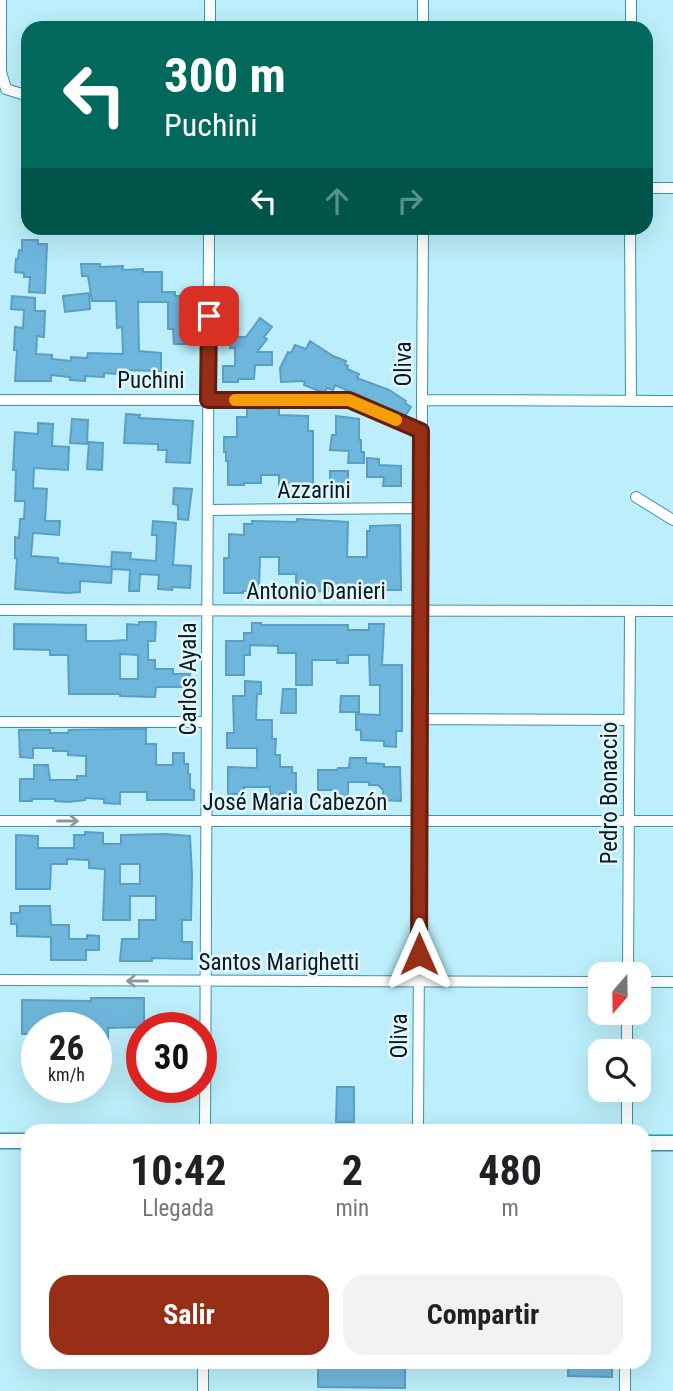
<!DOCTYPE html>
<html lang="es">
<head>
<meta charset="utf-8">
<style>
	body { margin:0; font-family:"Roboto Condensed",sans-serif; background:#f2f2f2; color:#202124; height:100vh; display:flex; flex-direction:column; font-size:26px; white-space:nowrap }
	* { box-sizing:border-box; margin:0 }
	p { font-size:23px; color:#757577 }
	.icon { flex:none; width:38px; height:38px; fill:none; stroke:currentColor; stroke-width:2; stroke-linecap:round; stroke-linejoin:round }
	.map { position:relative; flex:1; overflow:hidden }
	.side { position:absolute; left:21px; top:1124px; width:630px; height:245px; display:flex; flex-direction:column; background:#fff; border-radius:21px; box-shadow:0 7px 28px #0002 }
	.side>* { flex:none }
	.banner { position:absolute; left:21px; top:21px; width:632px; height:214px; border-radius:21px; box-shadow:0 7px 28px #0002; background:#00695c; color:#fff; overflow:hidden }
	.needle { width:46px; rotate:200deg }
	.controls { position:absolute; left:588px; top:962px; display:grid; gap:14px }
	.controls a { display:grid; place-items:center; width:63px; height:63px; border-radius:14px; background:#fff; box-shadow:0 7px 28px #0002; font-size:35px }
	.speed { position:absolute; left:21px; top:1012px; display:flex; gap:14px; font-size:35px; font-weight:700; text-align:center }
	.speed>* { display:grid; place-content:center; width:91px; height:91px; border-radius:50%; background:#fff; box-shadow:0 7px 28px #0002; line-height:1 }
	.speed small { font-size:18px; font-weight:400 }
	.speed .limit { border:10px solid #d22; background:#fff; color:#111 }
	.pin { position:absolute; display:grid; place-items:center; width:60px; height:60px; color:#fff; margin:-30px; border-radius:14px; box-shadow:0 4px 10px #0006 }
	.me { position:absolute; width:77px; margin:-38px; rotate:0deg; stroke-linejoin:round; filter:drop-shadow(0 0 5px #0008) }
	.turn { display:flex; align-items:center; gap:24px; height:147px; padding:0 28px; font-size:32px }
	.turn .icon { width:91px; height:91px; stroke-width:2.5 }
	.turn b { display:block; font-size:49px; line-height:60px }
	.lanes { display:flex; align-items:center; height:66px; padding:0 28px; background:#0003; justify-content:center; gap:35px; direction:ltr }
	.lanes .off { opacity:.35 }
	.eta { display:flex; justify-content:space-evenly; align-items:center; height:119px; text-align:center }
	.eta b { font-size:42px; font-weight:700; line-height:49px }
	.action { display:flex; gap:14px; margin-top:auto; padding:14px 28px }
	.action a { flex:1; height:80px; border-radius:21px; background:#972f17; color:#fff; font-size:28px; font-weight:700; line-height:80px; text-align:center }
	.action a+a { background:#f2f2f2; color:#202124 }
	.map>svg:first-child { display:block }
</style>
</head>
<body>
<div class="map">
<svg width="673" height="1391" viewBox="0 0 673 1391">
	<rect width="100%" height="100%" fill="#bceffb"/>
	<path fill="#6fb6dc" stroke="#599fc4" stroke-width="2" fill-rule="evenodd" d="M22 240H38V244H47L45 293 29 292 30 277H24V273L15 272 16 259H18L19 250 22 251Z
		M81 264H100V267L123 266 122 270 143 269V272H162V292H175V296H191L192 344H174L173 329H168V302H138L139 351 161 353V371L116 370V374L104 373V377L85 376V381L70 380V377L51 375V381H15L17 350H14L15 327 23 328 24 310 11 309 12 296 35 298V311H45L44 337 37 336 36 354 52 355V359L71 361V357L87 358 88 353 123 354 122 327 117 328 116 301H92L88 276H82Z
		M89 293 90 309 65 312 63 296Z
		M260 318 272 327 264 337 267 339 257 352H272V365H255L254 379H238V382H223V366H235V348H230V337H246Z
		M310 341 333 356 346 361 345 364 348 366 347 369 359 374 357 378 389 390 406 401 405 403 411 407 405 416 335 385 333 390 327 388 324 393 304 385 305 381 281 382 280 368 288 352 291 353 295 345 306 349Z
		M264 407 279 408V415L308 416V431H313V484H295V487L279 486V475H261V483H244V485H228V461H226V452H224V437H237V417H247V408L264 409Z
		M126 414 140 415 139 418 193 421 190 463 166 462 167 450H158V444L124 443Z
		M336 416 359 419V440H361V452H364V463H348L349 451 330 450 332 435H336Z
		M72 419 88 420 87 444 70 443Z
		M38 423 53 424 52 446 69 447 68 470 34 468 33 488 47 489 45 521H60L59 535 33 533 31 556 58 558V563L111 567 112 552 131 553 130 559 156 561 157 535H152L153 521 176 523 173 565 191 566 190 588 172 587V590L158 589 159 575 140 574 139 591H129L130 570 112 569 111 583 80 581V592L67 593 15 589 17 558H15V537L19 538 20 519H24L25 501H15L16 470H13L15 432 38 434Z
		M89 442 103 443 102 470 87 469Z
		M367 458 379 459V465L401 466V486H383L384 477H367Z
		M330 471H348V485L330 484Z
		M174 488 192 489 188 520 178 519V505L173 504Z
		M297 519 348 522 347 557H367V531H370V526L400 525 401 590H373V592H366V596H348V587H330V591L296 592V574H279V557H260L259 591H243V593H224V558H229V534L244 535V524H252V521L297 522Z
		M139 622H156L155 641H148V660H155V669H173V674H190V687H156L155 697 120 696V694H69L68 655H50V650L14 649V624L86 625V641H109L127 640V624L139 625ZM120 654 138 655V679H120Z
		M252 623H261V625H348V630H369V624H384L382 665H402V731H396V747L384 746V741L361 740V730H356V714L380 715V685H370L369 655H348V663H337V660H312V685H296V653H278V646L250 645V655H244V675H226V641H244V633H252Z
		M245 681 261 682V694H257L256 720H272V739H276L275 755H280V767H292V773H296V793H280V803L270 802V787H244V794H228V767L257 768V748H227V733H234L233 696H245Z
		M283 689H296V713H281Z
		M341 696H359V712H340Z
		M122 729H146V744H156V765H173V753H184V764H188V774H190V789L194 790V800H147V792H120V804L104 803V799L85 798V800L68 802 55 801V799H32V801H20V779H34V765H48L50 780H77V776H86V756L68 755V751H53V748H33V758L20 757 19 730H50V733H68L69 730Z
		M350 758H366V763L384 764V767H400L401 801 383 800V790L378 785H369V782H348V800H337V790H318V770H337L338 768H349Z
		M85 832 103 833V844H121V835L165 834 190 836 192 875 191 920H182V942H192V959L152 958V961H120L122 939H139V920H156V896H130V920H103L105 869 89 868V860L67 859V864H51L50 889H16V835L38 836V848H74V835H85ZM120 864H140V884H120Z
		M20 906H50L51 925H69V939H87V935L99 936V950H86V960H51V937L17 936V924H11V913H20Z
		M91 998H144V1027L108 1028V1061H96V1027H37V1034H22V1000L91 1001Z
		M337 1087H354V1122H336Z
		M318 1362H405V1388L318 1387Z
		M568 1362H612V1377L568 1376Z"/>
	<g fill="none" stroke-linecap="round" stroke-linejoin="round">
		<defs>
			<path id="street" d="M1 0V72L6 89 28 96
				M210 28V0
				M423 28V0
				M631 28V0
				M646 188H673
				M630 228 631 401
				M0 400H349L421 431
				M422 400 673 401
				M636 497 673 520
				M208 510 421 508
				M0 610 673 611
				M420 719 629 720
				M0 722H207
				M0 821H673
				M628 975 630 611
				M0 980 600 982
				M639 982H673
				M627 1052V1013
				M205 1130 209 228
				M418 1130 423 228
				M627 1130V1090
				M203 1391V1362
				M625 1391V1362"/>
			<path id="secondary" d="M0 1141H28
				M644 1143H673"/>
		</defs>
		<use href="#street" stroke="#3895a8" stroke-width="12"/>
		<use href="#secondary" stroke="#3895a8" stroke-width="17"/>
		<use href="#street" stroke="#fff" stroke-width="10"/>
		<use href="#secondary" stroke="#fff" stroke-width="14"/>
	</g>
	<defs><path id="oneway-shaft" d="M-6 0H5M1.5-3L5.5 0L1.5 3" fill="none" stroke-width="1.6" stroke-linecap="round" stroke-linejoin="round" transform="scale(1.75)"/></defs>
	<g stroke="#8d999c">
		<use href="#oneway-shaft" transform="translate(68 821)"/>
		<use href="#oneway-shaft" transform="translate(137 981) rotate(-180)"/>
	</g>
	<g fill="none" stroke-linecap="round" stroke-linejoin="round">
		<defs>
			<path id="route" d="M209 316 208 400H349L421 431 419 954"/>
		</defs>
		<use href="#route" stroke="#621f0f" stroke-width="18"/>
		<use href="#route" stroke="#972f17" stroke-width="12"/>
		<path stroke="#f59e0b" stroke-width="12" d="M235 400H349L396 420"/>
	</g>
	<g text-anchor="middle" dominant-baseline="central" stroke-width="5" stroke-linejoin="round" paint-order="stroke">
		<g font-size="23" fill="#011c22" stroke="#e5f5f9">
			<text transform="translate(403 364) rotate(-90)">Oliva</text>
			<text x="151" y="380">Puchini</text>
			<text x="314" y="490">Azzarini</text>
			<text x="316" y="591">Antonio Danieri</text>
			<text transform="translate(188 679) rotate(-90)">Carlos Ayala</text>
			<text transform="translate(609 793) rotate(-90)">Pedro Bonaccio</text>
			<text x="295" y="802">José Maria Cabezón</text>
			<text x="279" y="962">Santos Marighetti</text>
			<text transform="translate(399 1036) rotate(-90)">Oliva</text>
		</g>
	</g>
</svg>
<div class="controls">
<a><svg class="needle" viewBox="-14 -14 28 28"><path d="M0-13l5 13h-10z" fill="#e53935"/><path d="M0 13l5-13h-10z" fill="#757577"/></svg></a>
<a><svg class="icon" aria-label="search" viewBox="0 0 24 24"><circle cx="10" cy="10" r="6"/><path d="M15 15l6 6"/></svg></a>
</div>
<div class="speed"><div>26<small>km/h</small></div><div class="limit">30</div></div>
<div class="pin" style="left:209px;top:316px;background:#d93025"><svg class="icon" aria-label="arrive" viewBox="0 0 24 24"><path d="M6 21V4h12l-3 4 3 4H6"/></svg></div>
<svg class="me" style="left:419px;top:954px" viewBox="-20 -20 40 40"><path d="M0-17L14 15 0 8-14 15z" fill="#972f17" stroke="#fff" stroke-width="4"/></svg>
<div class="banner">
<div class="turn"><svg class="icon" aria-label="left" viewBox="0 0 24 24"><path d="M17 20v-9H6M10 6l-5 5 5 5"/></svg><div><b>300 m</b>Puchini</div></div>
<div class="lanes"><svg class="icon" aria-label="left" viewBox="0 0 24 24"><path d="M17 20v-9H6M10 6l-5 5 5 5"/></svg><svg class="icon off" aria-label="ahead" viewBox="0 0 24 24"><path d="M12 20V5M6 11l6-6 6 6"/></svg><svg class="icon off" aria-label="right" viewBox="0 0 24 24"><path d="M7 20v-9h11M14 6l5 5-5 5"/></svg></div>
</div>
<section class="side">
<div class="eta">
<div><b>10:42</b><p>Llegada</p></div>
<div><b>2</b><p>min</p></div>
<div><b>480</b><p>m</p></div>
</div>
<div class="action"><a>Salir</a><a>Compartir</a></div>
</section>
</div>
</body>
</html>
